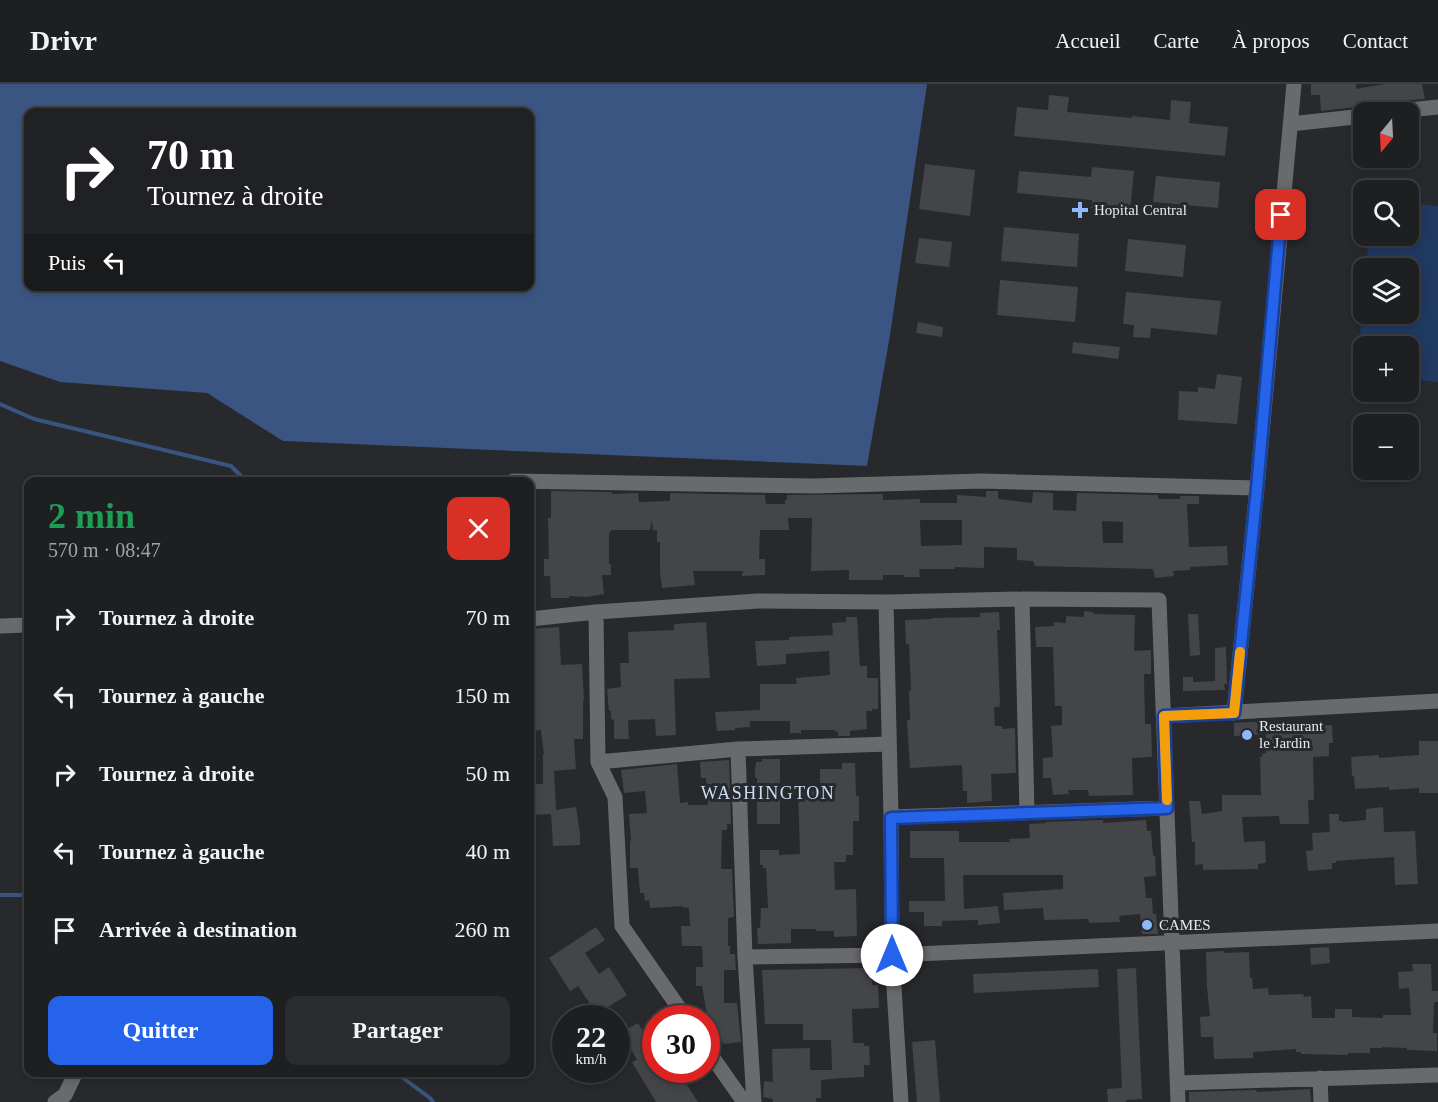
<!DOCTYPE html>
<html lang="fr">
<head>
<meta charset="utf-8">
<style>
	body { margin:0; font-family:"Times New Roman",serif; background:#2a2c2e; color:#f1f3f6; height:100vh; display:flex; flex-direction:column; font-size:22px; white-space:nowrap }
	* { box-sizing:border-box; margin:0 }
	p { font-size:20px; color:#a0a2a5 }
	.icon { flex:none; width:33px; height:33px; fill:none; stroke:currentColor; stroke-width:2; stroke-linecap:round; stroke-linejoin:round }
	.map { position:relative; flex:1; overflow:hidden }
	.side { position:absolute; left:24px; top:393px; width:510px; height:600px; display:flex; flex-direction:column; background:#1d1f21; border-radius:12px; box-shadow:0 3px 9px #0003,0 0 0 2px #3b3d3f }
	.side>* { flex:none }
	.banner { position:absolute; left:24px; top:24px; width:510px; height:183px; border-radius:12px; box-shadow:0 3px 9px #0003,0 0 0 2px #3b3d3f; background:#202124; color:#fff; overflow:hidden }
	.needle { width:39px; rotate:198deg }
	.tools { position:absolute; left:1353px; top:18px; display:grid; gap:12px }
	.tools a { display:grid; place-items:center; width:66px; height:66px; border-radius:12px; background:#1d1f21; box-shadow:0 3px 9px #0003,0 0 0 2px #3b3d3f; font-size:30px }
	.speed { position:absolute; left:552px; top:921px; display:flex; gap:12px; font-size:30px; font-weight:700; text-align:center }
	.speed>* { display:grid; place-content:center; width:78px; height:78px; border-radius:50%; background:#1d1f21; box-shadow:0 3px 9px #0003,0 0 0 2px #3b3d3f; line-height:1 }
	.speed small { font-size:15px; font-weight:400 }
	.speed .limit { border:9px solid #d22; background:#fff; color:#111 }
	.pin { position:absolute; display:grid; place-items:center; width:51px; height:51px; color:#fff; margin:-26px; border-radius:12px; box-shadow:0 3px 9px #0006 }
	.me { position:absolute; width:66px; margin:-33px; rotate:0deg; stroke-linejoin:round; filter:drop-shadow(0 0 4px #0008) }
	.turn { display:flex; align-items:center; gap:21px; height:126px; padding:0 24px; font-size:27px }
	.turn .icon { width:78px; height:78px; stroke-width:2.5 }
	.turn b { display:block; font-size:42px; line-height:51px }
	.then { display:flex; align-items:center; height:57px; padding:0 24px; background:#0003; gap:12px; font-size:22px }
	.round { display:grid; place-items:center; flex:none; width:63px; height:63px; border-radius:12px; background:#2a2c2e }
	.headline { display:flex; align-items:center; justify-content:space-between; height:102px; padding:0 24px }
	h1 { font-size:36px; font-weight:700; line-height:45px; color:#1e9e55 }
	.primary-button { display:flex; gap:12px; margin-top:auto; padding:12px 24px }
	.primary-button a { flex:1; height:69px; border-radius:12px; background:#2563eb; color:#fff; font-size:24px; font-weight:700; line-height:69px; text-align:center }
	.primary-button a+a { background:#2a2c2e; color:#f1f3f6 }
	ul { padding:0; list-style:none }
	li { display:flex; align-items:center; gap:18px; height:78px; padding:0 24px }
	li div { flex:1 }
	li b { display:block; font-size:22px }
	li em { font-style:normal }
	header { display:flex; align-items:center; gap:36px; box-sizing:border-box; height:84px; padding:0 30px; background:#1d1f21; border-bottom:2px solid #3b3d3f }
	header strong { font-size:28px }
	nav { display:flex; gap:33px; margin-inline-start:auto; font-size:21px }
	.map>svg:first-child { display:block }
</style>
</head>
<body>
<header>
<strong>Drivr</strong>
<nav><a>Accueil</a><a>Carte</a><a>À propos</a><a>Contact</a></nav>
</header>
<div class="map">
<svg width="1438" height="1018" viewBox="0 0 1438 1018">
	<rect width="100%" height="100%" fill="#27292c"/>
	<path fill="#203961" d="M1409 119 1438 122V298L1409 295 1408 262H1364L1363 291H1357L1363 214 1364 230H1408V184H1366L1369 152H1408Z"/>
	<path fill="#3a5581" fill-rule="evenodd" d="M0 0H927L890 251 867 382 283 357 207 309 60 298 0 277ZM28 28H530V202H28Z"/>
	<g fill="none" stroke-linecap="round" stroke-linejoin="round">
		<path stroke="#38547f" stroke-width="4" d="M0 320 34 335 231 382 247 398
			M0 811H28
			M395 988 430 1014 433 1018"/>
	</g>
	<path fill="#444548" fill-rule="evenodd" d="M1311 0H1356V5L1384 0H1422L1425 15 1389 18 1384 21 1368 23 1363 22 1321 27 1320 11H1311Z
		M1049 11 1069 13 1067 28 1132 34V32L1170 36 1171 16 1191 18 1189 39 1228 43 1225 72 1014 52 1017 23 1048 26Z
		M925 80 975 86 970 132 919 125Z
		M1092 83 1134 87 1130 128 1091 124 1092 116 1017 109 1019 87 1091 93Z
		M1156 92 1220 98 1218 124 1153 118Z
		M1004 143 1079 150 1077 183 1001 177Z
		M919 154 952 158 949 183 915 179Z
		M1128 155 1186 161 1183 193 1125 187Z
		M1000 196 1078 203 1075 238 997 231Z
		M1126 208 1221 217 1217 251 1151 244 1150 254 1133 253 1134 241 1123 240Z
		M918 238 943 243 942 253 916 249Z
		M1073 258 1120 263 1118 275 1072 269Z
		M1217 290 1242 293 1237 340 1178 336 1179 307 1198 308V303L1215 305Z
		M551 407 612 408V410L638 409 639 418 670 417V409L765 411 766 420H785V416H787V411L883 410V416L920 415V419H957V411L986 413V407H998V415L1032 419 1033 408 1053 409V426L1076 427 1077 409 1158 411V415H1180V412H1199V420H1187L1189 463 1227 462 1228 481 1190 483V486L1173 487 1174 492 1155 494 1153 485 1035 482 1033 477 1017 476V464L984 463V484L955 483V485H919L920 493H904V491H883V496H849V486L811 487 812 434H788L789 446H760L759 475H765V491L742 492 743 487H693L695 501 662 504 660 488V458H657V446H653L652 436 650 446H611V448H609V480H611V491H602L604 510 587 513 569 512V514H551L550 492H544V475H549L548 434H551ZM920 436H962V461L921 462ZM1102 437 1123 438V459H1103Z
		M1084 527 1093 528V530L1135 531 1134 567 1151 566V590H1144L1145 640H1151L1152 673 1132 674 1133 711 1089 712 1088 706H1068L1069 710 1053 711 1051 694H1043V674L1053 673 1051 642 1062 641V622H1055L1053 563H1036L1035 543 1054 542V538L1066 539V532L1084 533Z
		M999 528 1000 546H997L1000 620 999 623H994L995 642H1002V645L1015 644 1016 689 991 690 992 717 967 719V707H963L962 681 910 684 907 636H910L909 607 911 606 909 560H906L905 536 932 535V534L980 533V529Z
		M1188 530H1198L1200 571 1190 572Z
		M846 533H857L860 582H867V594H878V625H872V627H866L867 645 850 647V652H838V647L835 648V646H801V649H790V637H750V643L735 644V646L717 647 715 628 760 626V600H797L796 594 830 591 829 567 786 570V580L757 582 755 557 789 556V553L833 551 832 539 846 538Z
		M706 538 710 594 674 595 676 651 656 652 655 635 628 636 629 655H614V635L611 636V627H609L607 605 621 603 620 579H629L628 548 674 546V540Z
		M559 543 561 581 582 580 584 616H583V655H574L576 685 554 687 556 726 576 723 580 750V761L553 762 551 730 530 731V700H543V670H544L541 646 530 647V545Z
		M1226 563 1227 600H1224L1225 606 1183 607V593H1193V598L1215 597V564Z
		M1265 637V639L1271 638V640H1290L1291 642 1332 641 1333 659H1329V672L1313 673 1314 716H1308L1309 740H1280L1279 732 1242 733 1244 758 1265 757 1266 779 1258 780V785L1203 786V780L1195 781V758H1192L1189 717H1200L1202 730 1222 727V711H1261L1260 673H1262V670L1266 669V650L1234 652V639Z
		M1419 657H1438V709H1419V704L1389 706V703L1355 705 1354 692H1352L1351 673 1379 671V674L1419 671Z
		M762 675H780V740H757V694H755V683H756V678H762Z
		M729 676 731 740H727V746H722L721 785H732L734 833 728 834V862H730V870H735L736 886H724V919H737L741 958 724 960 709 941 702 902H696V883H703L702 862H682L681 842H690L689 824 682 823V822L650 824 649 816 645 817 644 809H640L638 784H630V757H631L629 730 647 729 645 707 624 709 621 686 677 680 680 719 688 718V721H708L706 694H701L700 678Z
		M842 679H855L856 712H859V737H853V771H846V778H834L835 806 856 805 857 852 834 853V847H816V845H791V859L758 860 757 844H760L761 824H768L766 784H763V781H760V766H779V771L800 770 798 707H820V685H842Z
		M1383 723 1384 748 1415 747 1418 800 1395 801 1394 773 1336 777V779H1332V785L1308 787 1306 767 1313 766 1312 749 1330 748 1329 730H1339V737H1342V738L1366 736V725Z
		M1103 736V739L1146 736 1147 747H1151L1153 772H1155L1156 792 1144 793 1146 814H1152L1153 830H1156L1158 850H1142L1140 830 1119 832 1120 838 1089 839 1088 835 1044 836 1043 824 1004 826 1003 809 1063 805V791H963L964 825 998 822 1000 839 978 841V836L942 837V842H924V828H909V817H945L944 774H910V747H959V758H1010L1009 755 1030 754 1029 740 1046 739V738Z
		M596 843 605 856 585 869 599 890 609 883 627 911 597 930 578 902 570 907 549 874Z
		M1329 863 1330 879 1311 881 1310 864Z
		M1224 867V869L1249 868 1250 894 1252 893 1253 905 1268 904 1269 911 1303 910 1304 913 1311 912 1312 934H1335V925H1352V933L1383 934V931H1411L1409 904 1399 905 1398 888 1413 887 1412 880H1431L1432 907H1438V918H1434L1433 949H1437V967L1407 966V964L1382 963V964H1370V969H1348V971L1301 970V968H1296V965L1253 968V974L1214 975 1213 953H1201L1200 933 1210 932 1207 903 1206 868Z
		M871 884 872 901H878L879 924 852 925 853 959H864V962H869L870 981H864V993L843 994 821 996V1014H816V1018H773V1015L763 1013 764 997 773 998 772 965 810 964V986H832L831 956H803V940H765L762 886Z
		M1136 884 1142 1015 1126 1016V1018H1108L1107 1005 1122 1004 1117 885Z
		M1098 885 1099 903 974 909 973 890Z
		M638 939 644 949 642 950 656 974V986H677L698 1018H656L632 978 637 976 622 948Z
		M935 956 940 1018H917L912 958Z
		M1310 1005 1311 1018H1189V1008L1256 1006 1257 1008Z"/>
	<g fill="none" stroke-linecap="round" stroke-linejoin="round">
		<path stroke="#696a6b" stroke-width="15" d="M1390 28 1438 23
			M1290 40 1364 32
			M513 397 814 402 981 397 1257 404
			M1022 515 1027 729
			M886 518 891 733 892 871 901 1018
			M596 528 598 678 615 713 622 842 686 934
			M530 535 596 528 758 517 886 518 1022 515 1159 516 1178 1018
			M0 542 28 541
			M1234 629 1257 404 1294 0
			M1164 632 1438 617
			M738 665 745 873 754 1018
			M598 678 738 665 889 660
			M891 733 1167 724
			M745 873 892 871 1438 847
			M706 964 744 1018
			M1320 994 1321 1018
			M1178 999 1438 991
			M55 1018 65 1011 76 988"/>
	</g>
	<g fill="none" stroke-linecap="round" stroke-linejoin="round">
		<defs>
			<path id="route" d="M892 871 891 734 1167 724 1164 632 1234 629 1257 404 1281 131"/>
		</defs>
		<use href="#route" stroke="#184099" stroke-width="15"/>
		<use href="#route" stroke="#2563eb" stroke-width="10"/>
		<path stroke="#f59e0b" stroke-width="10" d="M1167 716 1164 632 1234 629 1240 568"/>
	</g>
	<g fill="#8db9fc" stroke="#27292c" stroke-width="2">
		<path d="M1077 117h6v6h6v6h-6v6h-6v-6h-6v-6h6z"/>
		<circle cx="1247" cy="651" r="6"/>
		<circle cx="1147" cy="841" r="6"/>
	</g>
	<g text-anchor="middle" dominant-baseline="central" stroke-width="6" stroke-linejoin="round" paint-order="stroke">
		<g font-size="15" fill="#e8e9eb" stroke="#27292c" text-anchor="start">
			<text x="1094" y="126">Hopital Central</text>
			<text x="1259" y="642">Restaurant<tspan x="1259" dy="17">le Jardin</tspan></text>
			<text x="1159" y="841">CAMES</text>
		</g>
		<g font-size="18" letter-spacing="1.5" fill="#ccddf7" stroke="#27292c">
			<text x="768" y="709">WASHINGTON</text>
		</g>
	</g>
</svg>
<div class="tools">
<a><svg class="needle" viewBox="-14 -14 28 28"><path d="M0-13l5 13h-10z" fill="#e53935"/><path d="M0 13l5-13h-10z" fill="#a0a2a5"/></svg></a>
<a><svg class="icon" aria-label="search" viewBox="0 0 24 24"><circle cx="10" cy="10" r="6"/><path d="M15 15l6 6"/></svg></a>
<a><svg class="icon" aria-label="layers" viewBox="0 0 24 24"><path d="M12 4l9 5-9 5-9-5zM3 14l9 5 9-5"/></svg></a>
<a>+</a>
<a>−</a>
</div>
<div class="speed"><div>22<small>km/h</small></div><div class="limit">30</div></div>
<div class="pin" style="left:1281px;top:131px;background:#d93025"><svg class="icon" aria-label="arrive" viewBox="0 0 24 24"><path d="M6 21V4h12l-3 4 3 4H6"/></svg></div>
<svg class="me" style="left:892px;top:871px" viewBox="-20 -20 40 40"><circle r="19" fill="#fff"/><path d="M0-13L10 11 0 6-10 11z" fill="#2563eb"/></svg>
<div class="banner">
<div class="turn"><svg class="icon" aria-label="right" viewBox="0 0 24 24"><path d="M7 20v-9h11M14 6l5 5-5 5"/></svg><div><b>70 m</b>Tournez à droite</div></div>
<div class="then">Puis<svg class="icon" aria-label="left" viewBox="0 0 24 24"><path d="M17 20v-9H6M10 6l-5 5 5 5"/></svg></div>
</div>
<section class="side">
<div class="headline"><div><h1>2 min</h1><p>570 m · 08:47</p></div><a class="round" style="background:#d93025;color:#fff"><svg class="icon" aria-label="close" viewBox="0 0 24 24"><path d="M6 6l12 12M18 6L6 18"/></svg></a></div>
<ul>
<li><svg class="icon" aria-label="right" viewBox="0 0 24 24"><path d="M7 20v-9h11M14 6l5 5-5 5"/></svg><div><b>Tournez à droite</b></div><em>70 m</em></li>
<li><svg class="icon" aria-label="left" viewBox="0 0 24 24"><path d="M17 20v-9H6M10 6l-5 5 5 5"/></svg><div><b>Tournez à gauche</b></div><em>150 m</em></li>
<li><svg class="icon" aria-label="right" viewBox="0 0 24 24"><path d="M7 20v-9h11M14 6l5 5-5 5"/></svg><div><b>Tournez à droite</b></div><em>50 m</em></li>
<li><svg class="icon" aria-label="left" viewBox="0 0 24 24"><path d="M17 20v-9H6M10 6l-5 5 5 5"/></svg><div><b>Tournez à gauche</b></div><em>40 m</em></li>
<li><svg class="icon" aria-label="arrive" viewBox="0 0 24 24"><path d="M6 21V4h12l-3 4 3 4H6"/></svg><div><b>Arrivée à destination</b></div><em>260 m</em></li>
</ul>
<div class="primary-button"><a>Quitter</a><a>Partager</a></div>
</section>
</div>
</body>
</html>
